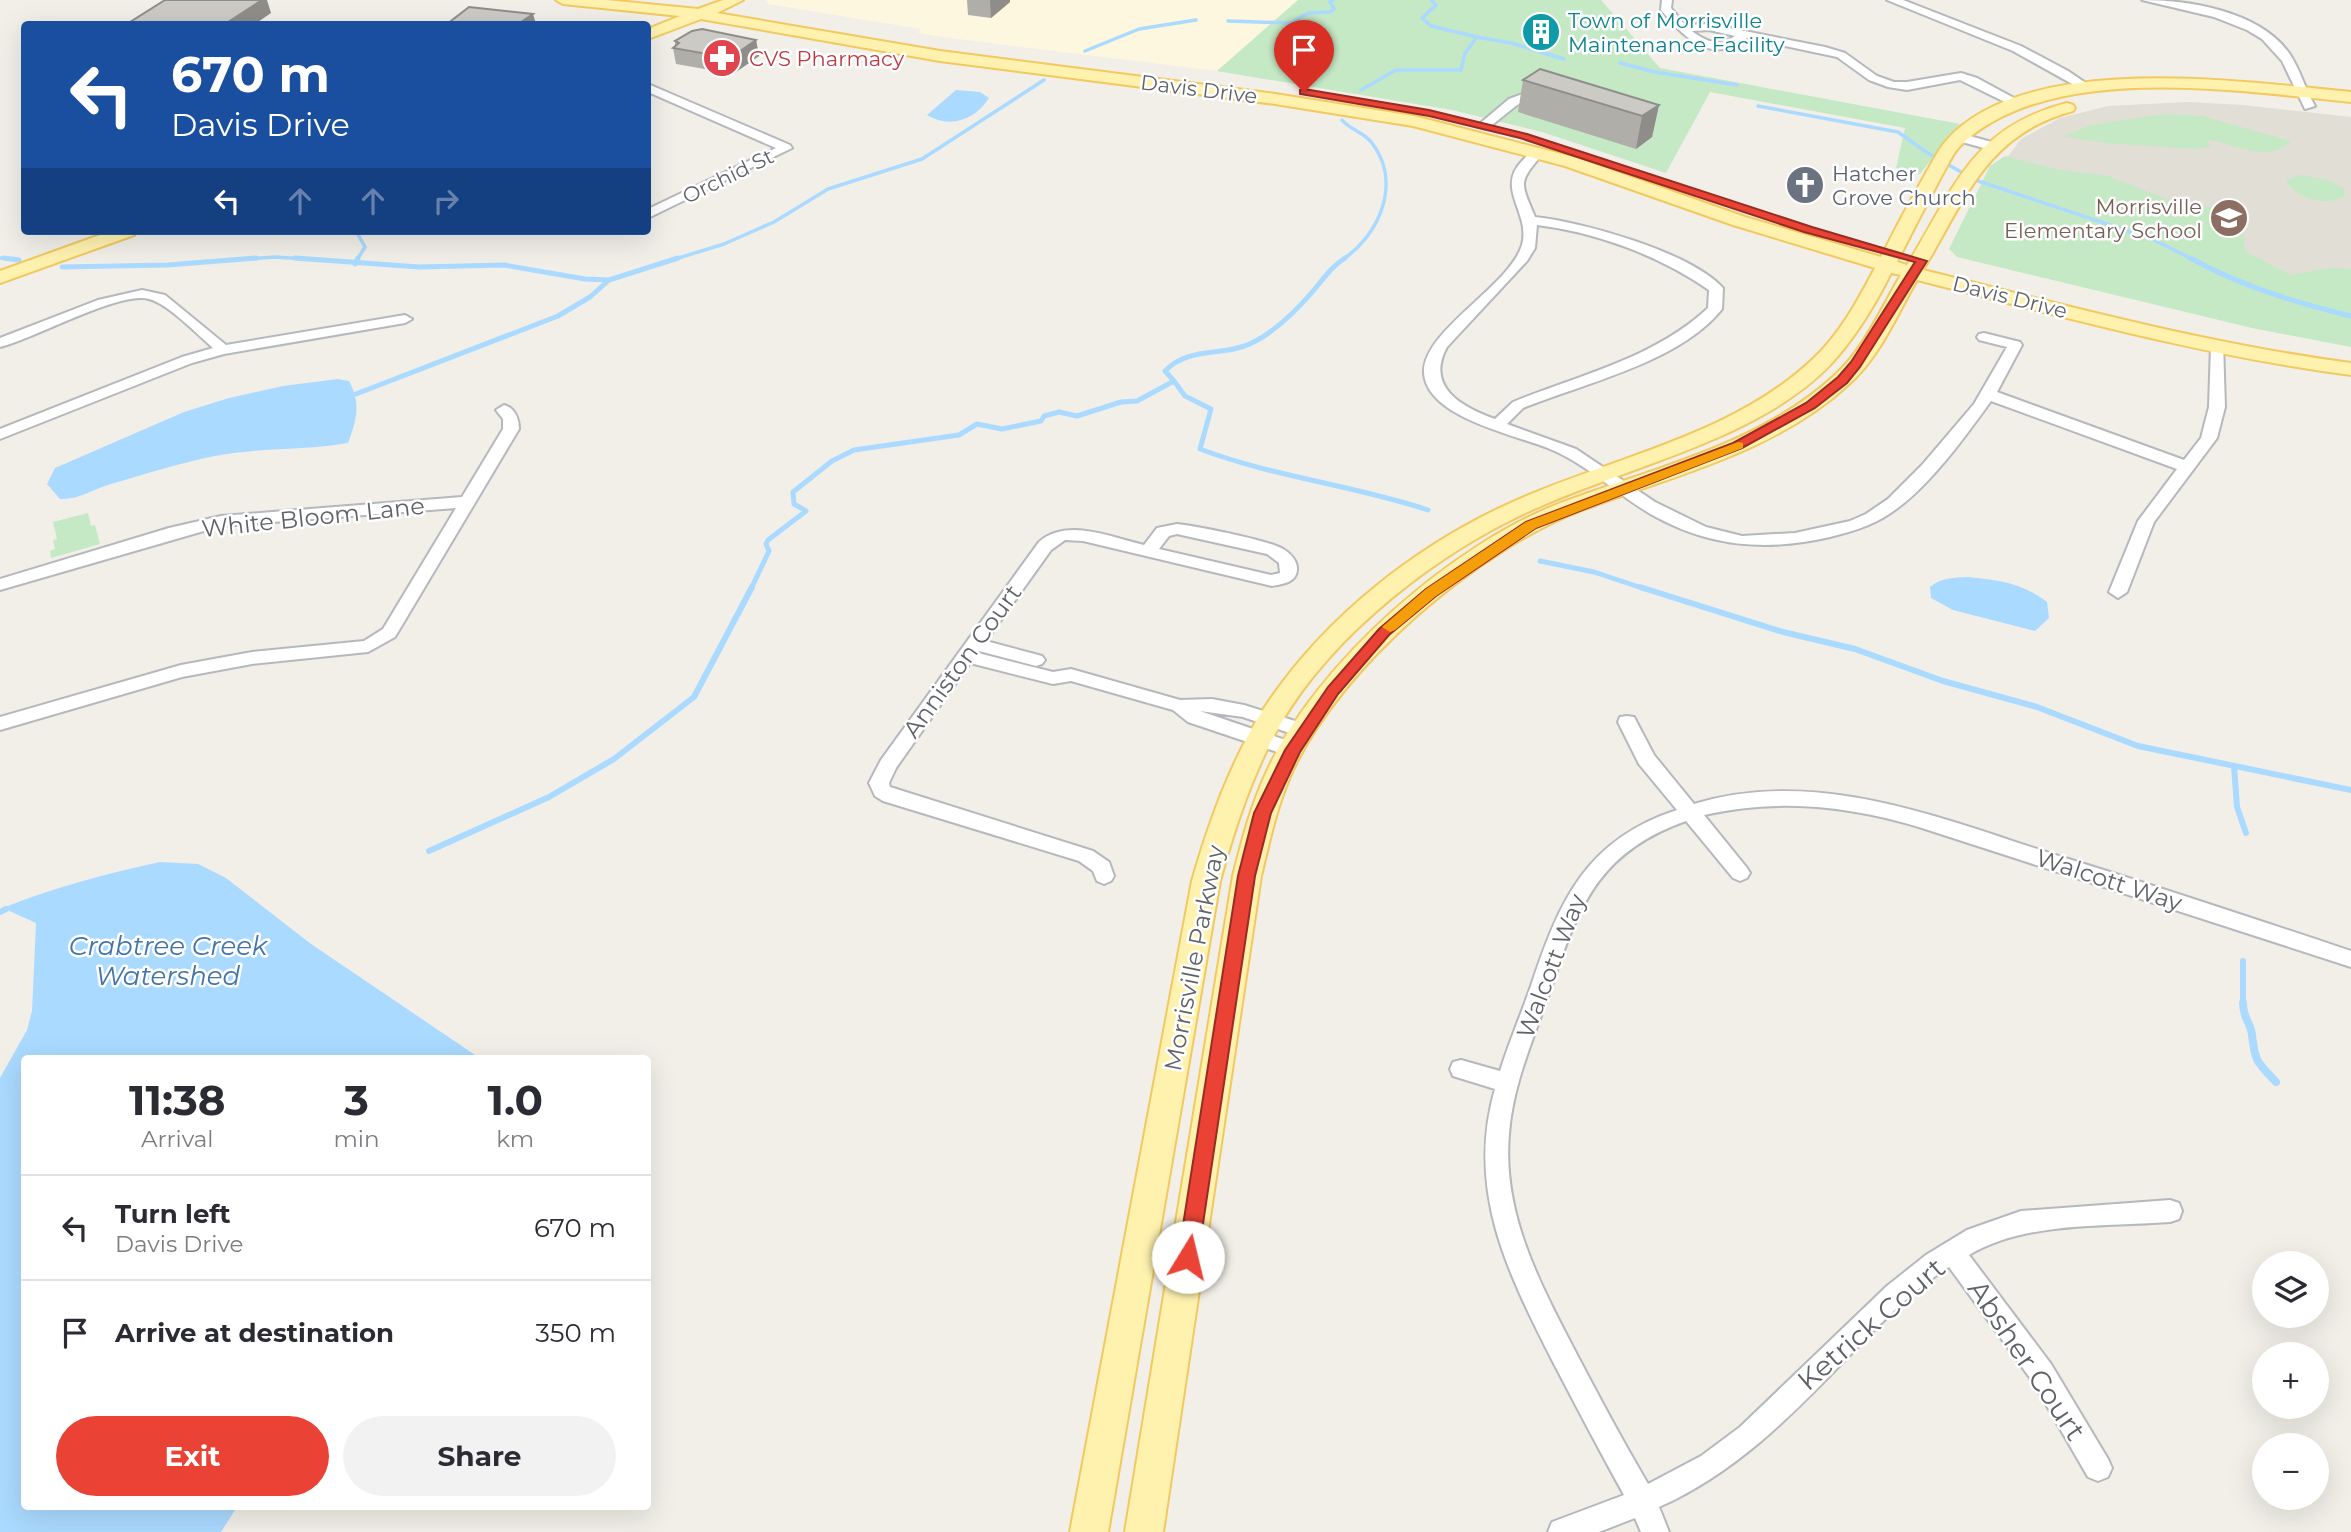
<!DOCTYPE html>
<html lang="en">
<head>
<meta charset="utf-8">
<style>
	body { margin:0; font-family:Montserrat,sans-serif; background:#f2f2f3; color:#2b2b33; height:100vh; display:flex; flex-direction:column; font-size:26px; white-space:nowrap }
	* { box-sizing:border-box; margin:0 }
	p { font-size:23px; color:#7c7c81 }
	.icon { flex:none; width:38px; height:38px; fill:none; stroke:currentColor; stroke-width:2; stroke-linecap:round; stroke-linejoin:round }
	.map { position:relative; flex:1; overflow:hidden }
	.sheet { position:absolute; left:21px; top:1055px; width:630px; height:455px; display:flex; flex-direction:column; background:#fff; border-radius:7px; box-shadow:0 7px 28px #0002 }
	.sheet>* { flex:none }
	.hud { position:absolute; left:21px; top:21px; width:630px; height:214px; border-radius:7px; box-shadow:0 7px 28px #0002; background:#1a4fa0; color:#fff; overflow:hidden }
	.tools { position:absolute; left:2252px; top:1251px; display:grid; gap:14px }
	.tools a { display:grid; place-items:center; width:77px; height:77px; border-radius:50%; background:#fff; box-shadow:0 7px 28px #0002; font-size:35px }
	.pin { position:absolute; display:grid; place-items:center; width:60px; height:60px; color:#fff; margin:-72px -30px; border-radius:50% 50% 50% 0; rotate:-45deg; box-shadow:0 0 7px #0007 }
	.pin .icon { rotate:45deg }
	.me { position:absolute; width:77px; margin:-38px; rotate:9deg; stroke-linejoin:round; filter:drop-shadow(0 0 5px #0008) }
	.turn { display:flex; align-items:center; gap:24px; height:147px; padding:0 35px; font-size:32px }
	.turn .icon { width:91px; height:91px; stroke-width:2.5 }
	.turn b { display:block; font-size:49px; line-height:60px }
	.lanes { display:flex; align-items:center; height:66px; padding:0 35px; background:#0003; justify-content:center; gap:35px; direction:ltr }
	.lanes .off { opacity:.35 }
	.eta { display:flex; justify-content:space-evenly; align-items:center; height:119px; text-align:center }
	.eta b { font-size:42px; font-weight:700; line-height:49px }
	.action { display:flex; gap:14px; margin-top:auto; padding:14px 35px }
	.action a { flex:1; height:80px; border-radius:42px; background:#ea4335; color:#fff; font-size:28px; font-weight:700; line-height:80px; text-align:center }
	.action a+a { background:#f2f2f3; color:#2b2b33 }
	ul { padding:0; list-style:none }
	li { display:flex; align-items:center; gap:21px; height:105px; padding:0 35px; border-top:2px solid #e1e1e2 }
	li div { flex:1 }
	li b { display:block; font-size:26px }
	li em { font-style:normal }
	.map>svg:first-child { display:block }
</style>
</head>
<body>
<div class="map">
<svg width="2351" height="1532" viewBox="0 0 2351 1532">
	<rect width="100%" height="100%" fill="#f1efe8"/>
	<path fill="#fef7e0" d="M766 0H1298L1217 71 958 39 918 33 921 29 768 4Z"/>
	<path fill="#e1ded6" d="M2187 102 2243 105 2351 117V305L1998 170 2021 139 2060 118 2108 106Z"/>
	<path fill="#c5e8c5" d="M1298 0H1601L1660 68 1960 124 1920 174 1896 168 1905 128 1710 92 1666 173 1542 132 1452 110 1217 71Z
		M2166 114 2202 116 2291 141C2268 165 2235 143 2208 140L2206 141 2211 146 2197 149 2104 143 2064 136 2091 125Z
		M2005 156 2055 169 2108 176 2169 200 2231 211 2242 220 2245 251 2291 275 2330 268 2351 269V347L2252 328 1957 257 1949 249 1990 166Z
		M2300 175 2329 180 2343 188 2345 196C2327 207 2295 199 2286 180Z
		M88 513 91 526 95 525 100 544 51 558 50 551 55 549 53 540 57 539 53 522Z"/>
	<path fill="#aadaff" d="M956 90 980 92 989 98C975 120 950 129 927 115Z
		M338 379 349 381C361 404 357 419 348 443 304 451 259 447 215 456 180 463 145 474 111 484 94 489 78 500 60 499L47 484 55 468 184 412 229 398 283 386Z
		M1968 577C1998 580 2023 583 2047 602L2049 618 2035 631 1953 610 1931 598 1930 587C1942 577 1954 578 1968 577Z
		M160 862 198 864 226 878 311 944 481 1059H24V1507H237L221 1532H0V1078L27 1030 32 1011 36 923 3 908C54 887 106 874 160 862Z"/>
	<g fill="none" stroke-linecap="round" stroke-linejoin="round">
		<path stroke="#aadaff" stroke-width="3.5" d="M1228 21 1291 23 1308 13 1330 12 1334 9 1330 2 1333 0
			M1477 37 1511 43 1564 59
			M1085 51 1139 29 1196 20
			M1620 63 1655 72 1737 85
			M1361 90 1396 70H1461L1465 53 1477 37 1431 26 1422 18 1436 5 1431 0
			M1758 106 1898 132 1926 152 1975 180 2152 239 2194 260
			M1342 120C1350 130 1364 132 1372 143 1402 182 1380 235 1342 260
			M356 231 365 247 357 260
			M0 258 19 260
			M233 260 275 257 320 260
			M672 260 724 244 774 222 828 189 922 159 1044 80"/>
		<path stroke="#aadaff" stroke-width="5" d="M4 258 19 260
			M295 258 419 267 504 265 585 279 609 280 678 258
			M2190 258C2241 286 2295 303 2351 316
			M355 264 358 258
			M62 267 168 265 256 258
			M1174 381 1185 396 1211 409 1200 449C1274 477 1353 485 1428 510
			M356 394 558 316 590 297 609 280
			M1540 561 1594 572 1645 589
			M751 589 769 551 766 544 768 540 806 511 794 504 793 492 832 461 854 450 959 435 977 424 1002 429 1041 421 1044 416 1059 412 1077 416 1121 402 1137 401 1174 381 1165 371C1189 346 1223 357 1252 343 1276 331 1297 310 1314 290 1325 277 1331 267 1345 258"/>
		<path stroke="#aadaff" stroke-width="6" d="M1640 587 1783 632 1855 649 1943 681 2037 707 2138 746 2351 790
			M2234 766 2237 807 2246 833
			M429 851 549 797 614 759 694 697 752 587
			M0 912 6 909
			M2243 961V1005"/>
		<path stroke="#aadaff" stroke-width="8" d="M2243 1003C2243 1019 2251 1023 2252 1035 2255 1062 2257 1062 2276 1082"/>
		<defs>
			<path id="minor" d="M1662 0H1672L1671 8 1685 25 1709 24 1825 47 1845 53 1877 76 1894 82H1907L1961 73 1977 78 2025 104 2015 107 1960 80 1907 90 1888 87 1869 80 1837 57 1747 38C1711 66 1684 37 1661 10ZM1709 30 1735 36C1720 47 1706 42 1692 31Z
				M1887 0H1903L2021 46 2068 71 2093 88 2083 90 2013 51Z
				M2142 0C2189 0 2259 11 2289 53 2300 69 2305 89 2315 106L2305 109 2282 61 2262 39 2247 30 2214 17Z
				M648 84 790 145 792 148 648 218V209L776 148 648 92Z
				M1545 86 1549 88V92L1517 105 1487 129 1477 126 1509 99Z
				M1959 133 1995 143 1997 146 1991 150 1955 140 1953 137Z
				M1538 148 1544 152C1519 183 1519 179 1535 217 1583 222 1690 252 1723 288L1722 309C1680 362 1585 383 1523 408L1507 424 1576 449 1655 502 1706 527 1742 536 1795 533 1850 521 1866 514 1888 499 1922 465 1974 404 2007 347 1979 340 1977 337 1979 334 1984 333 2020 342 2022 345 1997 392 2184 460 2201 438 2209 407 2211 346 2213 343H2223L2225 407 2217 438 2154 522 2127 592 2118 598 2109 592 2138 521 2177 469 1991 401C1965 437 1927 490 1889 514 1871 526 1850 532 1830 537 1769 551 1713 548 1656 517 1619 497 1589 465 1550 449 1517 435 1427 418 1424 373 1422 331 1509 287 1522 245 1531 213 1495 189 1522 161 1527 156 1531 151 1538 148ZM1537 225C1596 232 1660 256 1709 290L1708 308C1655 358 1579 375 1513 402L1495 419C1462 407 1425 387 1447 347L1527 261 1535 248Z
				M142 290 165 295 226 345 405 315 412 319 405 323 224 354 192 363 0 439V429L182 357 213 348C198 335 167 303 149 299 119 291 34 339 0 347V338L98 300Z
				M504 405C515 408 519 419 519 429L395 637 368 652 252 664 182 677 0 730V717L181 665 252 652 364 641 383 629 456 508 221 526 0 590V579L169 528 221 516 462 497 503 429V419L496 410Z
				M1177 524C1196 526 1268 540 1283 549 1290 553 1298 561 1297 570 1296 583 1282 584 1272 586L1083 541 1065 540 1051 550 986 641 1042 656 1045 660 1042 664 1036 666 979 651 978 653 1053 672 1071 669 1180 700 1212 699 1244 705 1311 726 1313 731 1311 736 1304 738 1243 717 1200 711 1300 745 1303 750 1300 755H1286L1188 722 1173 710 1071 681 1053 684 970 663 896 768 889 783 890 787 1093 851 1109 862 1114 876 1111 881 1104 884 1097 881 1093 871 1079 861 883 801 875 796 869 783 881 760 1039 542C1068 517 1112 538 1144 545L1157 528ZM1177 534 1267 554 1279 563 1280 573 1271 575 1159 549 1169 536Z
				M1627 716 1634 717 1654 755 1694 804C1819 766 1944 820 2062 857 2159 887 2255 919 2351 951V967L1922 828C1849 806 1779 798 1704 815L1747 868 1750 873 1747 878 1740 881 1733 878 1686 821C1604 850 1581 899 1555 976 1539 1027 1513 1079 1509 1134 1502 1212 1539 1282 1574 1349 1598 1395 1622 1440 1648 1484L1701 1456 1740 1427 1887 1286 1926 1255 1967 1230 2021 1211 2170 1200 2179 1203 2182 1211 2179 1219 2170 1222C2105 1227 2026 1221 1969 1255L2051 1364 2108 1459 2112 1468 2108 1477 2098 1481 2088 1477 2033 1382 1949 1267C1912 1290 1879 1325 1849 1356 1792 1415 1736 1473 1659 1507L1669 1532H1641L1635 1518 1599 1532H1548L1552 1522 1624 1495C1599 1450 1575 1404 1551 1358 1507 1271 1466 1189 1495 1089L1453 1076 1450 1069 1453 1062 1461 1060 1500 1071C1509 1043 1521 1014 1531 986 1559 902 1585 840 1677 810L1639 764 1618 722 1620 717Z"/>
			<path id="major" d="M556 0H606L698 9 723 0H743L717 13 940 51 1275 94 1414 116 1577 158 1745 217 1881 257C1895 229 1910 201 1926 173 1932 163 1938 150 1946 141 2025 50 2243 82 2351 92V102C2239 91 2048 60 1960 146 1952 154 1947 167 1941 177 1926 205 1911 234 1897 262L1907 265C1954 189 1972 127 2067 103L2073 105 2075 108 2073 111C1986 134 1965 200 1923 270 2065 305 2206 344 2351 363V375C2204 356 2061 316 1917 280 1896 316 1880 357 1848 385 1775 452 1672 476 1582 510 1477 550 1341 667 1293 770 1277 805 1270 839 1261 876L1163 1532H1125L1233 876C1242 840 1251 805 1267 771 1317 663 1452 544 1563 502 1654 468 1760 444 1834 376 1864 349 1880 310 1901 275L1891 273C1875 305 1855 338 1830 365 1758 440 1625 467 1532 510 1438 552 1333 634 1281 723 1253 772 1235 827 1220 881L1108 1532H1070L1192 881C1209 822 1230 763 1263 710 1323 618 1417 544 1517 500 1615 457 1733 435 1813 359 1840 334 1858 300 1875 268L1733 225 1565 166 1413 126 1275 104 940 61 701 19 648 39V29L680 16 563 4Z
				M111 231H137L134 235 0 283V271Z"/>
		</defs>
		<use href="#minor" stroke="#b5b8bc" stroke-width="4"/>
		<use href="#major" stroke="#f2c960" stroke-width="4"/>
		<use href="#minor" fill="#fff" fill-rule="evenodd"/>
		<use href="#major" fill="#fff2af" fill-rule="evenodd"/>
	</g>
	<path fill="#afaea9" d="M967 0H1010V2L991 18 968 15Z
		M756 40 759 56 733 74 676 64 673 48 675 46V41Z
		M1523 80 1659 105 1652 137 1636 149 1518 112Z"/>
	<path fill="#8f8d8a" d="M262 0H267L271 13 255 24H225Z
		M990 0H1010V2L991 18Z
		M533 14 536 24H518Z
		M756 40 759 56 733 74 730 58Z
		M1659 105 1652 137 1636 149 1642 116Z"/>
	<path fill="#cccac5" stroke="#8f8d8a" stroke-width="2" d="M165 0H262L225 24H127Z
		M469 7 533 14 518 24H447Z
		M702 29 756 40 730 58 673 48 679 43 675 41 692 31Z
		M1540 69 1659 105 1642 116 1523 80Z"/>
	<path fill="#ea4335" stroke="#982c22" stroke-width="2" d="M1304 89 1429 110 1527 134 1812 227 1927 261 1860 367 1847 383 1815 408 1742 448 1536 528 1436 596 1389 635 1338 694 1300 752 1271 813 1255 876 1198 1257 1195 1264 1188 1266 1181 1264 1178 1257 1238 876 1254 813 1285 750 1328 687 1379 629 1426 589 1526 522 1733 443 1806 403 1838 377 1851 362 1915 262 1804 232 1520 138 1429 116 1300 94V90Z"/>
	<path fill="#f59e0b" d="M1738 442 1743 443V448L1536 528 1436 596 1395 630 1390 632 1382 627 1426 589 1526 522Z"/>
	<defs>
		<symbol id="building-disc" viewBox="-11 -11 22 22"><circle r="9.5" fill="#0f9aa8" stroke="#fff"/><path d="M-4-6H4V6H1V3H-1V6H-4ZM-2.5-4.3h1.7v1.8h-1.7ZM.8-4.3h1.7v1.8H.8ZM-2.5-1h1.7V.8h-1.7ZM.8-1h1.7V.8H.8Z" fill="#fff"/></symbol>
		<symbol id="pharmacy-disc" viewBox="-11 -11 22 22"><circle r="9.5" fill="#e0444e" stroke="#fff"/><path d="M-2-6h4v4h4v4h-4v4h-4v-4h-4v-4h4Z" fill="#fff"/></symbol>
		<symbol id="church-disc" viewBox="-11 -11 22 22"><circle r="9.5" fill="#6b7280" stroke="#fff"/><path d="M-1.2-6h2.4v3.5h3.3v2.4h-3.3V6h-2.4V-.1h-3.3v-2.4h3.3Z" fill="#fff"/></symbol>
		<symbol id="school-disc" viewBox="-11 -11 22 22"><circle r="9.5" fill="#8d6e63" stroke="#fff"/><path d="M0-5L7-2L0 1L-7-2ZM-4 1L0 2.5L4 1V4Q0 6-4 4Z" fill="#fff"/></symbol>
	</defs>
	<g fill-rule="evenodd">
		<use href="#building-disc" x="1519" y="10" width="44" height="44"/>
		<use href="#pharmacy-disc" x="700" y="36" width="44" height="44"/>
		<use href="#church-disc" x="1783" y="163" width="44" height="44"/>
		<use href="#school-disc" x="2207" y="196" width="44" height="44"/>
	</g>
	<g text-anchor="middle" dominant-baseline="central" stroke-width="5" stroke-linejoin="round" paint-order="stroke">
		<g font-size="21" fill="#0d838f" stroke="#fff" text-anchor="start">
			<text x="1568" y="20">Town of Morrisville<tspan x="1568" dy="24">Maintenance Facility</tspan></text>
		</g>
		<g font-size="21" fill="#be3a42" stroke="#fff" text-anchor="start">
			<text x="749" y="58">CVS Pharmacy</text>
		</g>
		<g font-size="21" fill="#5f6368" stroke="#fff">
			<text transform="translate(1199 89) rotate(7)">Davis Drive</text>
			<text transform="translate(728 176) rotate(-26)">Orchid St</text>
			<text transform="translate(2010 297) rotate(14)">Davis Drive</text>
		</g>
		<g font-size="21" fill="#5b616d" stroke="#fff" text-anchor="start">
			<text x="1832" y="173">Hatcher<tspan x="1832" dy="24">Grove Church</tspan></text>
		</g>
		<g font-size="21" fill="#785e54" stroke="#fff" text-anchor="end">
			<text x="2202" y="206">Morrisville<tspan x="2202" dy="24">Elementary School</tspan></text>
		</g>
		<g font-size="24" fill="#5f6368" stroke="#fff">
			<text transform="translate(313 517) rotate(-6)">White Bloom Lane</text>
			<text transform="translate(962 661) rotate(-54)">Anniston Court</text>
			<text transform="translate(2109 880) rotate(18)">Walcott Way</text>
			<text transform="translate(1194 958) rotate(-79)">Morrisville Parkway</text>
			<text transform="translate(1551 966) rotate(-69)">Walcott Way</text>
		</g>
		<g font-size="26" font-style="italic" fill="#4174aa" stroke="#fff">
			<text x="168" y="946">Crabtree Creek<tspan x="168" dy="30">Watershed</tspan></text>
		</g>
		<g font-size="28" fill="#5f6368" stroke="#fff">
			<text transform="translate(1871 1324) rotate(-41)">Ketrick Court</text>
			<text transform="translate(2027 1360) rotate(56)">Absher Court</text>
		</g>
	</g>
</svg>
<div class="tools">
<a><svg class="icon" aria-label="layers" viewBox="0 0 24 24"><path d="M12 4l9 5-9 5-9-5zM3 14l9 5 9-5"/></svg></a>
<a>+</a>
<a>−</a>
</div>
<div class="pin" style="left:1304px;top:92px;background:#d93025"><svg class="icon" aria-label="arrive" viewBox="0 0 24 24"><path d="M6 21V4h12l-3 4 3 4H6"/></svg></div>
<svg class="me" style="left:1188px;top:1257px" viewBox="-20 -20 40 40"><circle r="19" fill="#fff"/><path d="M0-13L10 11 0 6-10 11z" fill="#ea4335"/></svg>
<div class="hud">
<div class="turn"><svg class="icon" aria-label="left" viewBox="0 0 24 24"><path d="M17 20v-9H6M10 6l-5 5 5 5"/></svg><div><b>670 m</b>Davis Drive</div></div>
<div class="lanes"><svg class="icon" aria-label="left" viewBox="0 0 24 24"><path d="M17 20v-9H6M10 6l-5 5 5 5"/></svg><svg class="icon off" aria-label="ahead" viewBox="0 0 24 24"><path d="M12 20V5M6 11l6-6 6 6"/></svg><svg class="icon off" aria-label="ahead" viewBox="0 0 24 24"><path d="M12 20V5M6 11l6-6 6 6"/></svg><svg class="icon off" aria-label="right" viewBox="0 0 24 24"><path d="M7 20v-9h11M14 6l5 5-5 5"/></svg></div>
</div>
<section class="sheet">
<div class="eta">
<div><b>11:38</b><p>Arrival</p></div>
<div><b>3</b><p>min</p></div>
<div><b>1.0</b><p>km</p></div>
</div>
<ul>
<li><svg class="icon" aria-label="left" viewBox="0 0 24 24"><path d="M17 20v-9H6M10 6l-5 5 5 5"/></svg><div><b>Turn left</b><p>Davis Drive</p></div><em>670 m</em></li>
<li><svg class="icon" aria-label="arrive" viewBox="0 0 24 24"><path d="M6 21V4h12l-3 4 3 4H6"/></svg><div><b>Arrive at destination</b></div><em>350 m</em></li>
</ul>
<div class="action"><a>Exit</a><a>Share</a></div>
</section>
</div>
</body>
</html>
